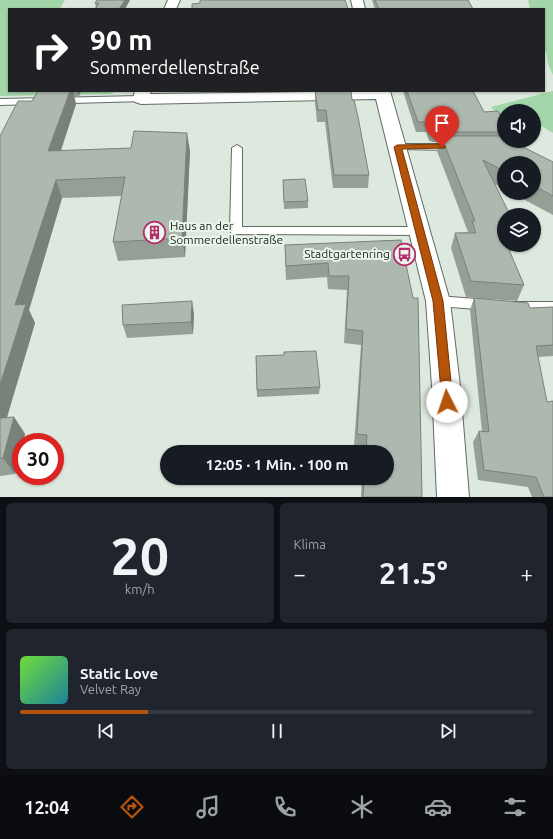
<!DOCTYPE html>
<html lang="de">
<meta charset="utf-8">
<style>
:root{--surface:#171b24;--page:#20242c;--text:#f1f3f6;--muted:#9ea1a6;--line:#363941;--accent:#b45309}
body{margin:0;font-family:Ubuntu,sans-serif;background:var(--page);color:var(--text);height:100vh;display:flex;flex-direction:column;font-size:15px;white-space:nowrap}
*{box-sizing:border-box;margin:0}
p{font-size:13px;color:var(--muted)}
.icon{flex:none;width:22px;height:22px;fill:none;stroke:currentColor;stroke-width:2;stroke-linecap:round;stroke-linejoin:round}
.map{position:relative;height:497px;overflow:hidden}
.drawer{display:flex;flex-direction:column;gap:6px;padding:6px;background:#0d0f14;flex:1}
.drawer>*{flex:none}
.top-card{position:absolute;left:8px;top:8px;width:537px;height:84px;border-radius:0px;box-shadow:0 1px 3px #0004;background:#202124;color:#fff;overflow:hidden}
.fabs{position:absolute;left:497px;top:104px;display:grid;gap:8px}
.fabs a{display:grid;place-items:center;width:44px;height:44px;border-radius:50%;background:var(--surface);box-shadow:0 1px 3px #0004;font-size:20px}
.speed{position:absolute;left:12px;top:433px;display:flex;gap:8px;font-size:20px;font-weight:700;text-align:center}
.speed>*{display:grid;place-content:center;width:52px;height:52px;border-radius:50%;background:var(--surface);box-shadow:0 1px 3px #0004;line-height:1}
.speed .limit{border:6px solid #d22;background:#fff;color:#111}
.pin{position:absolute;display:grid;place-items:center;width:34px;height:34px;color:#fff;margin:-41px -17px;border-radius:50% 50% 50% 0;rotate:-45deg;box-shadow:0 0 4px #0007}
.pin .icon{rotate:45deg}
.me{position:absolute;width:44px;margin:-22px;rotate:356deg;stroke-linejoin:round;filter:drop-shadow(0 0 3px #0008)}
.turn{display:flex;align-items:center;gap:14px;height:84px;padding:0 16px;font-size:18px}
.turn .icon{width:52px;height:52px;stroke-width:2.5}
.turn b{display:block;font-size:28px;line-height:34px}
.big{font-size:30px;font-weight:600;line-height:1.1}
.drawer .tile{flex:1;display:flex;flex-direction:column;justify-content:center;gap:6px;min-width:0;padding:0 14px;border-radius:6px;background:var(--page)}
.drawer .dial{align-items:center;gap:0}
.dial b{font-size:52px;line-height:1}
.song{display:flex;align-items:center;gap:12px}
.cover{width:48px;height:48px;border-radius:6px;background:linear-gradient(135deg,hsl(100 70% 55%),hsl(190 70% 35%))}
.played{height:4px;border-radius:2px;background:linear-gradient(90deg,var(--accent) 25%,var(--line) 25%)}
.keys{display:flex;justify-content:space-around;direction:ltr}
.heat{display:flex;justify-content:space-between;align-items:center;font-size:22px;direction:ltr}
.drawer .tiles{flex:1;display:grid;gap:6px;grid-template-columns:1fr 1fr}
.tile:last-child{grid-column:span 2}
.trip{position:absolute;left:160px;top:445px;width:234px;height:40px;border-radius:20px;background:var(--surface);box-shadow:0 1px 3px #0004;font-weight:600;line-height:40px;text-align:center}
.tabs{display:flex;height:64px;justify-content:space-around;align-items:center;background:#090b0e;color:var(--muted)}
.tabs .icon{width:28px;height:28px}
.tabs .on{color:var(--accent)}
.tabs b{font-size:18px;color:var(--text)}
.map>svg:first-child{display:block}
.green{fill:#a3d6a8}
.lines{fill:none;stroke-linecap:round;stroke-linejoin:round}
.service-casing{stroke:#616b62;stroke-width:2}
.minor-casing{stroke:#616b62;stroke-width:2}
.service{fill:#fff;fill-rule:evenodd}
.minor{fill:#fff;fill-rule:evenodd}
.wall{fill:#959f96}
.shaded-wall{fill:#79827a}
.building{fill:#adb9ae;stroke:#79827a}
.route{fill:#b45309;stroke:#753606}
.labels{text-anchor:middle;stroke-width:4;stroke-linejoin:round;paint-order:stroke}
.poi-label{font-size:12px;fill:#212521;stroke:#eaf6eb;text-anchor:start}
</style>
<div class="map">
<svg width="553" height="497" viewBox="0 0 553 497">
<rect width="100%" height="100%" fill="#dde9de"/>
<path class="green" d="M 0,0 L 65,0 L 60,9 L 9,9 L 9,91 L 118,91 L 110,94 L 0,96 Z
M 528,0 L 553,0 L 553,75 L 548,64 L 546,51 L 544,50 L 544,9 L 530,9 Z
M 553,91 L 553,133 L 538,124 L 534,124 L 534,111 L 504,111 L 504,120 L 491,107 Z"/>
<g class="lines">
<defs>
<path id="service" d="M 141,96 L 145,99 L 144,101 L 0,105 L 0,99 Z
M 397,144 L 455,144 L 460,147 L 455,150 L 394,149 L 392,147 Z
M 237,145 L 242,148 L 242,227 L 418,227 L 422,228 L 424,231 L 422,234 L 418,235 L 232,234 L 230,231 L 232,148 Z
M 438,296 L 489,300 L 494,301 L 496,305 L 494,309 L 489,310 L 438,306 L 433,305 L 431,301 L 433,297 Z
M 515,302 L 553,302 L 553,312 L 515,312 L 510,311 L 508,307 L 510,303 Z"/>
<path id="minor" d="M 168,0 L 180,0 L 176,9 L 164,9 Z
M 351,0 L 363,0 L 365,9 L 353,9 Z
M 135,91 L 151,91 L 150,94 L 390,91 L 450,301 L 460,386 L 469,497 L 437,497 L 432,386 L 426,301 L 376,99 L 141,104 L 135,102 L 133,99 Z"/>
</defs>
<use href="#service" class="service-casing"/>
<use href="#minor" class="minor-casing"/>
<use href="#service" class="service"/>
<use href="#minor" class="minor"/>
</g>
<path class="wall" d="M 130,0 L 125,9 L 95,9 L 96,7 L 95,3 Z
M 372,0 L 468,0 L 473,9 L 375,9 Z
M 38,91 L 81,91 L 79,96 L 74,96 L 76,104 L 61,151 L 190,151 L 185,257 L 118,261 L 113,242 L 122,196 L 62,198 L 29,310 L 35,323 L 7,418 L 14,417 L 25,434 L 23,442 L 21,442 L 21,451 L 15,474 L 0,476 L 0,136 L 32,101 Z
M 315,91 L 352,100 L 369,175 L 368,188 L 333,188 L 325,122 L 317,122 L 315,102 Z
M 403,91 L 473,91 L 484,112 L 504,122 L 504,141 L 525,148 L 553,162 L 553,215 L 512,193 L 534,193 L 534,163 L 504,163 L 504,189 L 495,184 L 504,215 L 504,245 L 516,245 L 514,251 L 509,251 L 524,285 L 517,301 L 466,297 L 451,248 L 455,233 L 468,232 L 437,151 L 439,142 L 433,142 L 429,141 L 426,132 L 416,132 Z
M 283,180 L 308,201 L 308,208 L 284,209 Z
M 401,240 L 422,497 L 361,497 L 362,478 L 387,478 L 387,452 L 364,452 L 364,448 L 354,446 L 361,345 L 344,343 L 347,290 L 328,289 L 327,277 L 286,280 L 285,259 L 285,245 Z
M 474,298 L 530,308 L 553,307 L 553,356 L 538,357 L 553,497 L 532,497 L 528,487 L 478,480 L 473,442 L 479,431 L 482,432 L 470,310 Z
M 194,314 L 193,334 L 127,338 L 123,325 Z
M 256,356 L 320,387 L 319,394 L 257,397 Z"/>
<path class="shaded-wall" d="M 125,0 L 130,0 L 125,9 L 119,9 Z
M 70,91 L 73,91 L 76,104 L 54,170 L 48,151 Z
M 78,91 L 81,91 L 79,96 Z
M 187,133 L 190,151 L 185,257 L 182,238 Z
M 56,180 L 62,198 L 29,310 L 35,323 L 5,423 L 0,426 L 0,385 L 15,305 Z
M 192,301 L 194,314 L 193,334 L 191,322 Z
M 14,417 L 25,434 L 23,442 L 21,442 L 21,451 L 15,474 L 3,458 Z"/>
<path class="building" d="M 97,0 L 125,0 L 119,9 L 95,9 L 99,3 L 95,3 Z
M 200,0 L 345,0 L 348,9 L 192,9 L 192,4 L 200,3 Z
M 375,0 L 468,0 L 473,9 L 379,9 Z
M 38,91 L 70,91 L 48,151 L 131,148 L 134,131 L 187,133 L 182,238 L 113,242 L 125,177 L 56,180 L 15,305 L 26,304 L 0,385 L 0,136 L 18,101 L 32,101 Z
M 315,91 L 351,91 L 352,100 L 354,100 L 358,117 L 369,175 L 334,175 L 326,110 L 318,110 Z
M 407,91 L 473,91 L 484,112 L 498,111 L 504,122 L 504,132 L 436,132 L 431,131 L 428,122 L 418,122 Z
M 441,136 L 504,136 L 504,141 L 520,141 L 525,148 L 553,162 L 553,196 L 534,186 L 534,163 L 504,163 L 504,171 L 483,160 L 510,215 L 504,215 L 504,235 L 503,235 L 504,238 L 504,245 L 507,245 L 524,285 L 471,281 L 455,233 L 476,233 L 472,221 L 475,221 Z
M 305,179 L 308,201 L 284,202 L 283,180 Z
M 401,240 L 413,298 L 418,298 L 422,497 L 363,497 L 364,478 L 387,478 L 387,452 L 366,452 L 367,435 L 357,434 L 363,331 L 346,329 L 349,276 L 329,276 L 328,263 L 286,266 L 285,245 Z
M 474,298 L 528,303 L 530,308 L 553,307 L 553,345 L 536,346 L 547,402 L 553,401 L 553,497 L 544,497 L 536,477 L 484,470 L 479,431 L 489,432 Z
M 192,301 L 191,322 L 123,325 L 122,305 Z
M 316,351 L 320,387 L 257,390 L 256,356 L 284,355 L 284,352 Z
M 14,417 L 3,458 L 0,458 L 0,418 Z"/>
<path class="route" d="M 442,144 L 446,147 L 445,148 L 402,149 L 443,301 L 453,402 L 452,405 L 447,407 L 443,405 L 442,402 L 433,301 L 394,147 L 397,145 Z"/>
<defs>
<symbol id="building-ring" viewBox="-11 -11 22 22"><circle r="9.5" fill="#eaf6eb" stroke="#b42b6b" stroke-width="1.5"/><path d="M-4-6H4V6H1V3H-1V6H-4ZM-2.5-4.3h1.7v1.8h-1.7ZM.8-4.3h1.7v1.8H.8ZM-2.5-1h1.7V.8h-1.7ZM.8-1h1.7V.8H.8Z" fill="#b42b6b"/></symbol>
<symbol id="bus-ring" viewBox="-11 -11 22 22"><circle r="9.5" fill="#eaf6eb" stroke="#b42b6b" stroke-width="1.5"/><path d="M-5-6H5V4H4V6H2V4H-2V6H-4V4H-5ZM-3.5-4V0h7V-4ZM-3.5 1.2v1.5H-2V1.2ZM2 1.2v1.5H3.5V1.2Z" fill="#b42b6b"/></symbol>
</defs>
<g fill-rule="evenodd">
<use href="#building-ring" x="142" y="220" width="25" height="25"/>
<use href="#bus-ring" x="392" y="242" width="25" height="25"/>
</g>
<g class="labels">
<g class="poi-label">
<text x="170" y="230">Haus an der<tspan x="170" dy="14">Sommerdellenstraße</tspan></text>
<text x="390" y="258" text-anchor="end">Stadtgartenring</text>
</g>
</g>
</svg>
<div class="fabs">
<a><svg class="icon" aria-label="sound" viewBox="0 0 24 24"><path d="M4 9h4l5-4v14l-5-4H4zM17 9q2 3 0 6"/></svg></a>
<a><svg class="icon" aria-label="search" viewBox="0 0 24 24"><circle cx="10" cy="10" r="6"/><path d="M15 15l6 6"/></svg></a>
<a><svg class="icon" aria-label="layers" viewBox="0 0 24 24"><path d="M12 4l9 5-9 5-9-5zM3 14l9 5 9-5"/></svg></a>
</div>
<div class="speed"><div class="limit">30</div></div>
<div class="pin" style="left:442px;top:147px;background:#d93025"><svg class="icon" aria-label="arrive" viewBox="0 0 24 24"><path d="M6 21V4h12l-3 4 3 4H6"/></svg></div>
<svg class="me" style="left:447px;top:402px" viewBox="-20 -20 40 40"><circle r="19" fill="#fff"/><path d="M0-13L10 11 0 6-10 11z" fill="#b45309"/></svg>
<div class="trip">12:05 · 1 Min. · 100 m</div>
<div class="top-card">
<div class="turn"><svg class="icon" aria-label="right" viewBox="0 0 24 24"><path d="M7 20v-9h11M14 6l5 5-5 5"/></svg><div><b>90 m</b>Sommerdellenstraße</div></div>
</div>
</div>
<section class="drawer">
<div class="tiles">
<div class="tile dial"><b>20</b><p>km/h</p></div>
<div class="tile"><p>Klima</p>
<div class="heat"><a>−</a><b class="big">21.5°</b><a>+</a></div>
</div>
<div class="tile">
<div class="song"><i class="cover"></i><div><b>Static Love</b><p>Velvet Ray</p></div></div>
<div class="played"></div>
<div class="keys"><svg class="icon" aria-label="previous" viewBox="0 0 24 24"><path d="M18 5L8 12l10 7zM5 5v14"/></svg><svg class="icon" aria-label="pause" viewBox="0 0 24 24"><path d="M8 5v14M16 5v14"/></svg><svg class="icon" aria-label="next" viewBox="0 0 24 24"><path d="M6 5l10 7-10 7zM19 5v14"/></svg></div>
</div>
</div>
</section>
<nav class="tabs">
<b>12:04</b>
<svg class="icon on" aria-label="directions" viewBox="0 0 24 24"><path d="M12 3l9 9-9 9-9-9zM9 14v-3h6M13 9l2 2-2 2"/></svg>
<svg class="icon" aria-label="music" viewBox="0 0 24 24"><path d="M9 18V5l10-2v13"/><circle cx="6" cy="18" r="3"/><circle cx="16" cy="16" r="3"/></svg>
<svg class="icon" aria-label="phone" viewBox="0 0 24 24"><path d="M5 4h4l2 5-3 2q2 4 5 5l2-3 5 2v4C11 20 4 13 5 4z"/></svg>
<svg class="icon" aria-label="climate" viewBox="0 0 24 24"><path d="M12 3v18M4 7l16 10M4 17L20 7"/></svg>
<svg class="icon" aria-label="car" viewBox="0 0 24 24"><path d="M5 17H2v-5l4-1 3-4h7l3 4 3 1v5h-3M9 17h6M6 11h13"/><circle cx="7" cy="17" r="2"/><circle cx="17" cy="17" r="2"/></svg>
<svg class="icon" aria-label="filters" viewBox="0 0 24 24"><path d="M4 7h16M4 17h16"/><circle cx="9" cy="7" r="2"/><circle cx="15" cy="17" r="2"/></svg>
</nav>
